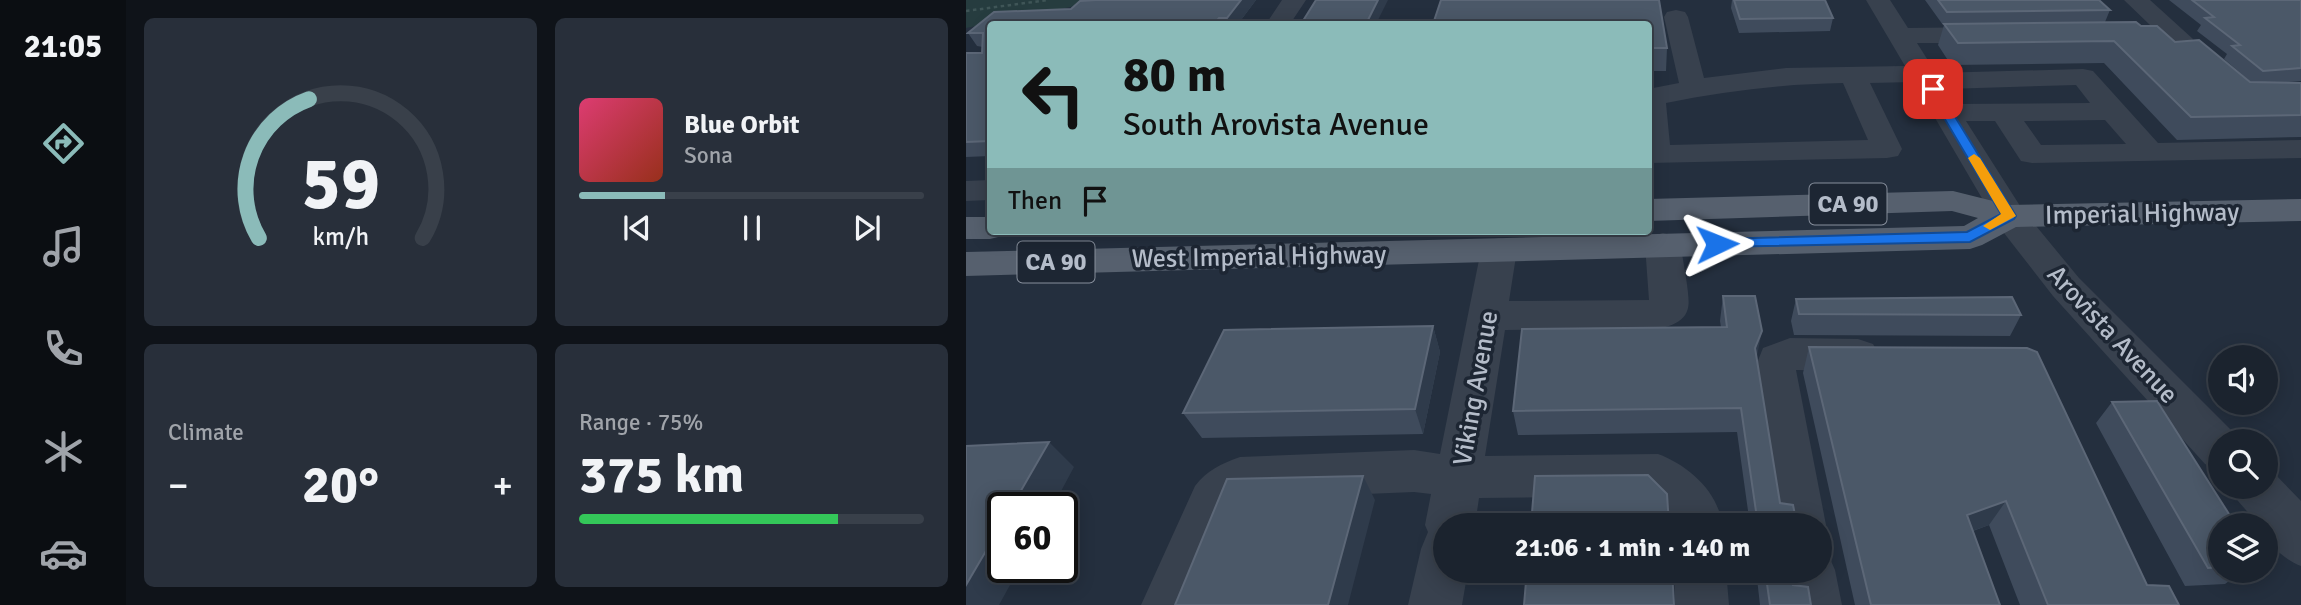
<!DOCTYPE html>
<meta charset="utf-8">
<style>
:root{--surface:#1b232e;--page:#282f3a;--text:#f1f3f6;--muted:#a0a4aa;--line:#39404a;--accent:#8bbbb9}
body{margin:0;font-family:Signika,sans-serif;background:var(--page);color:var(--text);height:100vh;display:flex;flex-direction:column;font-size:26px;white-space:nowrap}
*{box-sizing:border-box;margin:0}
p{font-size:23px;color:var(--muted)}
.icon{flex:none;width:38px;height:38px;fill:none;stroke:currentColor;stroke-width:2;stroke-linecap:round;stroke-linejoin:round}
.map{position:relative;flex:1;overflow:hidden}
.details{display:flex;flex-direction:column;gap:18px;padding:18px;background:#0f1319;width:840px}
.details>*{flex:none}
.guide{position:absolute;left:21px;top:21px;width:665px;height:214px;border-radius:7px;box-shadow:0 4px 18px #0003,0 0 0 2px var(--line);background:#8bbbb9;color:#111;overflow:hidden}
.buttons{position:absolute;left:1242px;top:345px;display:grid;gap:14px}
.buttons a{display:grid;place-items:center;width:70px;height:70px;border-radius:50%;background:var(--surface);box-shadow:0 4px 18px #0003,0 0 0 2px var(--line);font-size:35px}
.speed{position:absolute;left:21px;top:492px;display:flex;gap:14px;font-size:35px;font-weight:700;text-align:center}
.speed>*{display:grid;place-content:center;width:91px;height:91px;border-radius:50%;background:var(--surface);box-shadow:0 4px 18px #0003,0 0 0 2px var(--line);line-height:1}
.speed .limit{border:4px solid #111;border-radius:10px;background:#fff;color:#111}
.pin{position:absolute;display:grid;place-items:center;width:60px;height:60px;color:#fff;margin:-30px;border-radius:14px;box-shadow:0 4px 10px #0006}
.me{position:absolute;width:77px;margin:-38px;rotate:88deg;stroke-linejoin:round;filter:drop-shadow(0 0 5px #0008)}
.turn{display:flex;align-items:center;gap:24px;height:147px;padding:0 21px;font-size:32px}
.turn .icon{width:91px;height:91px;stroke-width:2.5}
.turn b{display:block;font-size:49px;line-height:60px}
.then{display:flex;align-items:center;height:66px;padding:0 21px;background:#0003;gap:14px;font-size:26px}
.big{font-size:52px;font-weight:700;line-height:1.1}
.details .card{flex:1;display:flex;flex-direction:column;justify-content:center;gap:10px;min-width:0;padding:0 24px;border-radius:10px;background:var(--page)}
.details .dial{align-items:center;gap:0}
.dial svg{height:182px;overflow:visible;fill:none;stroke:var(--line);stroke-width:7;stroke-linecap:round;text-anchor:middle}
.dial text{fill:var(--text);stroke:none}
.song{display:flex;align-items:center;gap:21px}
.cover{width:84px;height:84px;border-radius:10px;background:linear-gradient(135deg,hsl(340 70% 55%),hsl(10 70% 35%))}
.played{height:7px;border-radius:4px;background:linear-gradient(90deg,var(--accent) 25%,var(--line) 25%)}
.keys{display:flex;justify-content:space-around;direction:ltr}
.heat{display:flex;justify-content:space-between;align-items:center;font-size:38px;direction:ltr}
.charge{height:10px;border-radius:5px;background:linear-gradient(90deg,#34c759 75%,var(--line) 0)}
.details .tiles{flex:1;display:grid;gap:18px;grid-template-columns:repeat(2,1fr)}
.trip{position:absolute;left:467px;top:513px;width:399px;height:70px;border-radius:35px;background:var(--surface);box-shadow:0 4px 18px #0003,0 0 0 2px var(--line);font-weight:700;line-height:70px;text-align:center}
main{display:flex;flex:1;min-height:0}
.tab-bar{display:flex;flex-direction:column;width:126px;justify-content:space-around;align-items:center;background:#0b0e12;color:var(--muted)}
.tab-bar .icon{width:49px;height:49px}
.tab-bar .on{color:var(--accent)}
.tab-bar b{font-size:32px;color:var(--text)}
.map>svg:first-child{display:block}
.green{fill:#263c3f}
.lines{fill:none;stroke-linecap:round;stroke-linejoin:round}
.path{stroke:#3f5557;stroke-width:2.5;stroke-dasharray:3.5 3.5;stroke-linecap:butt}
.minor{fill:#38414e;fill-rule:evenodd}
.major{fill:#56606e;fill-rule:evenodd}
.wall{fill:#3f4b5c}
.shaded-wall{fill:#2f3b4b}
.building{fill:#4b5868;stroke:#5c6777;stroke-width:2}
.route{fill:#1a73e8;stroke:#114b97;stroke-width:2}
.slow{fill:#f59e0b}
.labels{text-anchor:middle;stroke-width:7;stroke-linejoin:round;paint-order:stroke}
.shield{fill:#1d2633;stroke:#878f9c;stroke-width:2}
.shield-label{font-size:24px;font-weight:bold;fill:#b4bcc9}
.street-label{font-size:26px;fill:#b4bcc9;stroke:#1d2633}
</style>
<main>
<nav class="tab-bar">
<b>21:05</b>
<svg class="icon on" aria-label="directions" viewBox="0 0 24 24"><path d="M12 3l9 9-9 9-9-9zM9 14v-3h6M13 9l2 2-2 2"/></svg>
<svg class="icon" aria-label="music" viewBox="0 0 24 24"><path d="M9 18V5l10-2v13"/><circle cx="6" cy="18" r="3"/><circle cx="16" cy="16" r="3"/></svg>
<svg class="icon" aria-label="phone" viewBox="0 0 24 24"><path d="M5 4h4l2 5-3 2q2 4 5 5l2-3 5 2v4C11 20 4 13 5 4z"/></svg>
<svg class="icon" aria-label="climate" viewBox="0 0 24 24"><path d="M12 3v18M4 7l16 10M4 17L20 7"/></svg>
<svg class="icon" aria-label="car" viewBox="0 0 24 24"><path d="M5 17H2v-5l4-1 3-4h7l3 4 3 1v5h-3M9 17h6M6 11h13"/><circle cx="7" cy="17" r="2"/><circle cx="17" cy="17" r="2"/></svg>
</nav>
<section class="details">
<div class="tiles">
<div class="card dial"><svg viewBox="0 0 100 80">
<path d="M14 69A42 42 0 1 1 86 69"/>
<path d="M14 69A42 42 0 0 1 36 8" stroke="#8bbbb9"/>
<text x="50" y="56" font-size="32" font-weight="700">59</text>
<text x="50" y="72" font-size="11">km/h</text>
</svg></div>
<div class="card">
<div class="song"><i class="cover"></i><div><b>Blue Orbit</b><p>Sona</p></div></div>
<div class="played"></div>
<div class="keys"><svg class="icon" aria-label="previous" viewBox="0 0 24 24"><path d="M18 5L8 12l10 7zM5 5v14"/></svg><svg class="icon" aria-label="pause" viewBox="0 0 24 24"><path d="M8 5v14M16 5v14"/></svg><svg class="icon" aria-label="next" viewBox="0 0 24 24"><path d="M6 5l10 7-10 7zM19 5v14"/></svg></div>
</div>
<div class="card"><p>Climate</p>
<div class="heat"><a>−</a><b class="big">20°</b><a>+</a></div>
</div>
<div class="card"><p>Range · 75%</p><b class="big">375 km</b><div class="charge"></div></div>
</div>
</section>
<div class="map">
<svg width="1335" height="605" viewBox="0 0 1335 605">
<rect width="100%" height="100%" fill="#242f3e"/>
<path class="green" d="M 0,0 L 139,0 L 0,28 Z"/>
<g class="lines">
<path class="path" d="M 0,11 L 82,0"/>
<path class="minor" d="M 316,0 L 340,0 L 324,24 L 300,24 Z
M 900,0 L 924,0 L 942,28 L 1026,27 L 1035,30 L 1039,35 L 1035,40 L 1026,43 L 951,43 L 970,73 L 1117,69 L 1127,71 L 1192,143 L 1335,140 L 1335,158 L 1066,163 L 1055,161 L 1029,121 L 1000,121 L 1056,209 L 1113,278 L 1271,436 L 1274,441 L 1255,441 L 1255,470 L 1239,464 L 1087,296 L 1031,224 L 948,82 L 904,83 L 936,149 L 932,156 L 921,158 L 682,163 L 682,89 L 713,83 L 698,17 L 701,12 L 710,10 L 719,12 L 722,17 L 738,78 L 820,68 L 939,66 ZM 877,83 L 902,140 L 704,145 L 700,103 C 759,91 816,84 877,83 ZM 1110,85 L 1124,103 L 989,104 L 980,89 ZM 1139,120 L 1160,144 L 1075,145 L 1058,121 Z
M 1158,0 L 1184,0 L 1227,39 L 1223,44 L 1214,47 L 1200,40 L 1137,38 L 1133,33 L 1137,28 L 1184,25 Z
M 24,180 L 24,200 L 0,201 L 0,181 Z
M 697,233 L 710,237 L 715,245 C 716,259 725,297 722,308 C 719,321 707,325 696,328 L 539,330 L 519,456 L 692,454 C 722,465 753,492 756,525 L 706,525 L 706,520 L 682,496 L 513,498 L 509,525 L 480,525 L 480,570 L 502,570 L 496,605 L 442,605 L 455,549 L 462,532 L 459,525 L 465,494 L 448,492 L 281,499 L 272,504 L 265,514 L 229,605 L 175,605 L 229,486 C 241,470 255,464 274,457 L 448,450 L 474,454 L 515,250 L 520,241 L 533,238 L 546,241 L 551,250 L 543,301 L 683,300 L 679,245 L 684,237 Z
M 824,338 L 892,339 L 907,344 L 913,355 L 907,366 L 892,371 L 830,370 L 860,525 L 854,538 L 854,525 L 810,525 L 787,373 L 797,348 Z
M 1300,469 L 1306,471 L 1335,501 L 1335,566 C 1318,559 1300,545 1300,525 L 1293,525 L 1272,501 L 1265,486 L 1300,486 Z
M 854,549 L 861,552 L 869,570 L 876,605 L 822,605 L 817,570 L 854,570 Z
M 708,570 L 760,570 L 763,605 L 709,605 Z"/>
<path class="major" d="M 987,191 L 1043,205 L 1335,199 L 1335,221 L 1050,227 L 1016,245 L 1004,249 L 0,276 L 0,252 L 998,226 L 1012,218 L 986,211 L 682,221 L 682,199 Z
M 0,217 L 24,217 L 24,231 L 39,231 L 36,236 L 24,239 L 0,239 Z"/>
</g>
<path class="wall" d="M 130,0 L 290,0 L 272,24 L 24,24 L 24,156 L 0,157 L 0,53 L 16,53 L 17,47 L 11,46 L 2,33 L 28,12 L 105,9 L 114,1 Z
M 766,0 L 859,0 L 867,18 L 864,31 L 773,33 L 765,8 Z
M 959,0 L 1133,0 L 1144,10 L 1139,22 L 1175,26 L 1209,42 L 1285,82 L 1258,59 L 1261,54 L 1231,31 L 1235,25 L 1203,0 L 1335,0 L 1335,81 L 1311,83 L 1335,83 L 1335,137 L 1211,140 L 1138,63 L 985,65 L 972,45 L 978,25 L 977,25 Z
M 682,24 L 701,48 L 700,71 L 685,71 L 685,85 L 682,86 Z
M 757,296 L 790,358 L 814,503 L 831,525 L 784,525 L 771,432 L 552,435 L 547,411 L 755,327 L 754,321 Z
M 830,299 L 1055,315 L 1044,336 L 828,335 L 825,321 Z
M 467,326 L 474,352 L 457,434 L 236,438 L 217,413 Z
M 843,347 L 1181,585 L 1213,605 L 1054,605 L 1023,525 L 1007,531 L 1034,605 L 889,605 L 837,373 Z
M 1146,402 L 1255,525 L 1255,570 L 1278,570 L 1259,584 L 1219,586 L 1130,423 Z
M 790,570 L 825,570 L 827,585 L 845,605 L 794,605 Z"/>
<path class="shaded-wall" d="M 275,0 L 290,0 L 272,24 L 264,24 L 261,18 Z
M 412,0 L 422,0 L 410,24 L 400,24 Z
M 253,18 L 255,24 L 248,24 Z
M 467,326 L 474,352 L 457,434 L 449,409 Z
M 796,331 L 791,356 L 784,373 L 789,348 Z
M 83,442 L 108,467 L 86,508 L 45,508 Z
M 397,476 L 409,500 L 382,605 L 362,605 Z
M 1040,501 L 1023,525 L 986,538 L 1001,515 Z
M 37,522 L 37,567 L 54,567 L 33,605 L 0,605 L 0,585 Z"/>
<path class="building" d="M 130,0 L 275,0 L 261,18 L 253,18 L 248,24 L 24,24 L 24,141 L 0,142 L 0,53 L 16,53 L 17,33 L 2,33 L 28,12 L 105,9 L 114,1 Z
M 350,0 L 412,0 L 400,24 L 335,24 Z
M 475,0 L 693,0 L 701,48 L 684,48 L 685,63 L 682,63 L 682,24 L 467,24 Z
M 768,0 L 859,0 L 867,18 L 774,19 Z
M 972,0 L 1133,0 L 1144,10 L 981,12 Z
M 1226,0 L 1335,0 L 1335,68 L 1297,71 L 1266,46 L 1274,45 L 1239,18 L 1248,17 Z
M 1170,22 L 1175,26 L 1191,26 L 1209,42 L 1233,40 L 1284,82 L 1335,83 L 1335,115 L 1225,117 L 1148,41 L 992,43 L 978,24 Z
M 757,296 L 789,296 L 796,331 L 789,348 L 814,503 L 827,505 L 831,525 L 792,525 L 775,408 L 547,411 L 556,329 L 761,327 Z
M 1046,297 L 1055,315 L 833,314 L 830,299 Z
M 467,326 L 449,409 L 217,413 L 258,330 Z
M 843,347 L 1061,348 L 1071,352 L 1181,585 L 1203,586 L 1213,605 L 1082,605 L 1040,501 L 1001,515 L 1034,605 L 905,605 Z
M 1191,401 L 1270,525 L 1255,525 L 1255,567 L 1242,568 L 1146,402 Z
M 83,442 L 45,508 L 37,508 L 37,522 L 0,585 L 0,446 Z
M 682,475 L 701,494 L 703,525 L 565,525 L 569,476 Z
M 397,476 L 362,605 L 209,605 L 261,479 Z
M 561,570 L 706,570 L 708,605 L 558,605 Z
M 799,570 L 825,570 L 827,585 L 842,587 L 845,605 L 804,605 Z"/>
<path class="route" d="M 962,87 L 972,89 L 1050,216 L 1048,219 L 1004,242 L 746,247 L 744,244 L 751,239 L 1001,232 L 1035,214 L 961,89 Z"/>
<path class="slow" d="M 1008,154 L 1014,158 L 1050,216 L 1024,230 L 1017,226 L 1035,214 L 1002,158 Z"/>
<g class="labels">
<g class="shield">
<rect x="843.5" y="183.5" width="77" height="41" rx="5"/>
<rect x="51.5" y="241.5" width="77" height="41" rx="5"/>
</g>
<g class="shield-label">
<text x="882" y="212">CA 90</text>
<text x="90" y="270">CA 90</text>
</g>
<g class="street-label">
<text transform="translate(1176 213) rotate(-1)" y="9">Imperial Highway</text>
<text transform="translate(293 256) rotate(-1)" y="9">West Imperial Highway</text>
<text transform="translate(1147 334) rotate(47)" y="9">Arovista Avenue</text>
<text transform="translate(509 388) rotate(-80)" y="9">Viking Avenue</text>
</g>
</g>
</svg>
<div class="buttons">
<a><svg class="icon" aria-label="sound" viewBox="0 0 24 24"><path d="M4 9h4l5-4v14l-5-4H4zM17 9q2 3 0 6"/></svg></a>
<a><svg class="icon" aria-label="search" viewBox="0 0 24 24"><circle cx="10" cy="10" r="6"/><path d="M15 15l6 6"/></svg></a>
<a><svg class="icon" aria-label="layers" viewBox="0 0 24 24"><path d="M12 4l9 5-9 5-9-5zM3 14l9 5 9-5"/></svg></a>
</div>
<div class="speed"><div class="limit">60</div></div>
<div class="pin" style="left:967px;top:89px;background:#d93025"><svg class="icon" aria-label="arrive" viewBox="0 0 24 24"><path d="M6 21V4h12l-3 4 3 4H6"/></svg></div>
<svg class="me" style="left:751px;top:244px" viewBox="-20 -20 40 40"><path d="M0-17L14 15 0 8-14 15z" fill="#1a73e8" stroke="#fff" stroke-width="4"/></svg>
<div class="trip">21:06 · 1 min · 140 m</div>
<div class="guide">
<div class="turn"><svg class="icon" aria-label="left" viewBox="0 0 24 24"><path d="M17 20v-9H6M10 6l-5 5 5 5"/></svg><div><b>80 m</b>South Arovista Avenue</div></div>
<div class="then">Then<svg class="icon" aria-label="arrive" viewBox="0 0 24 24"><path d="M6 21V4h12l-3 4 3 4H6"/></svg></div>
</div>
</div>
</main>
